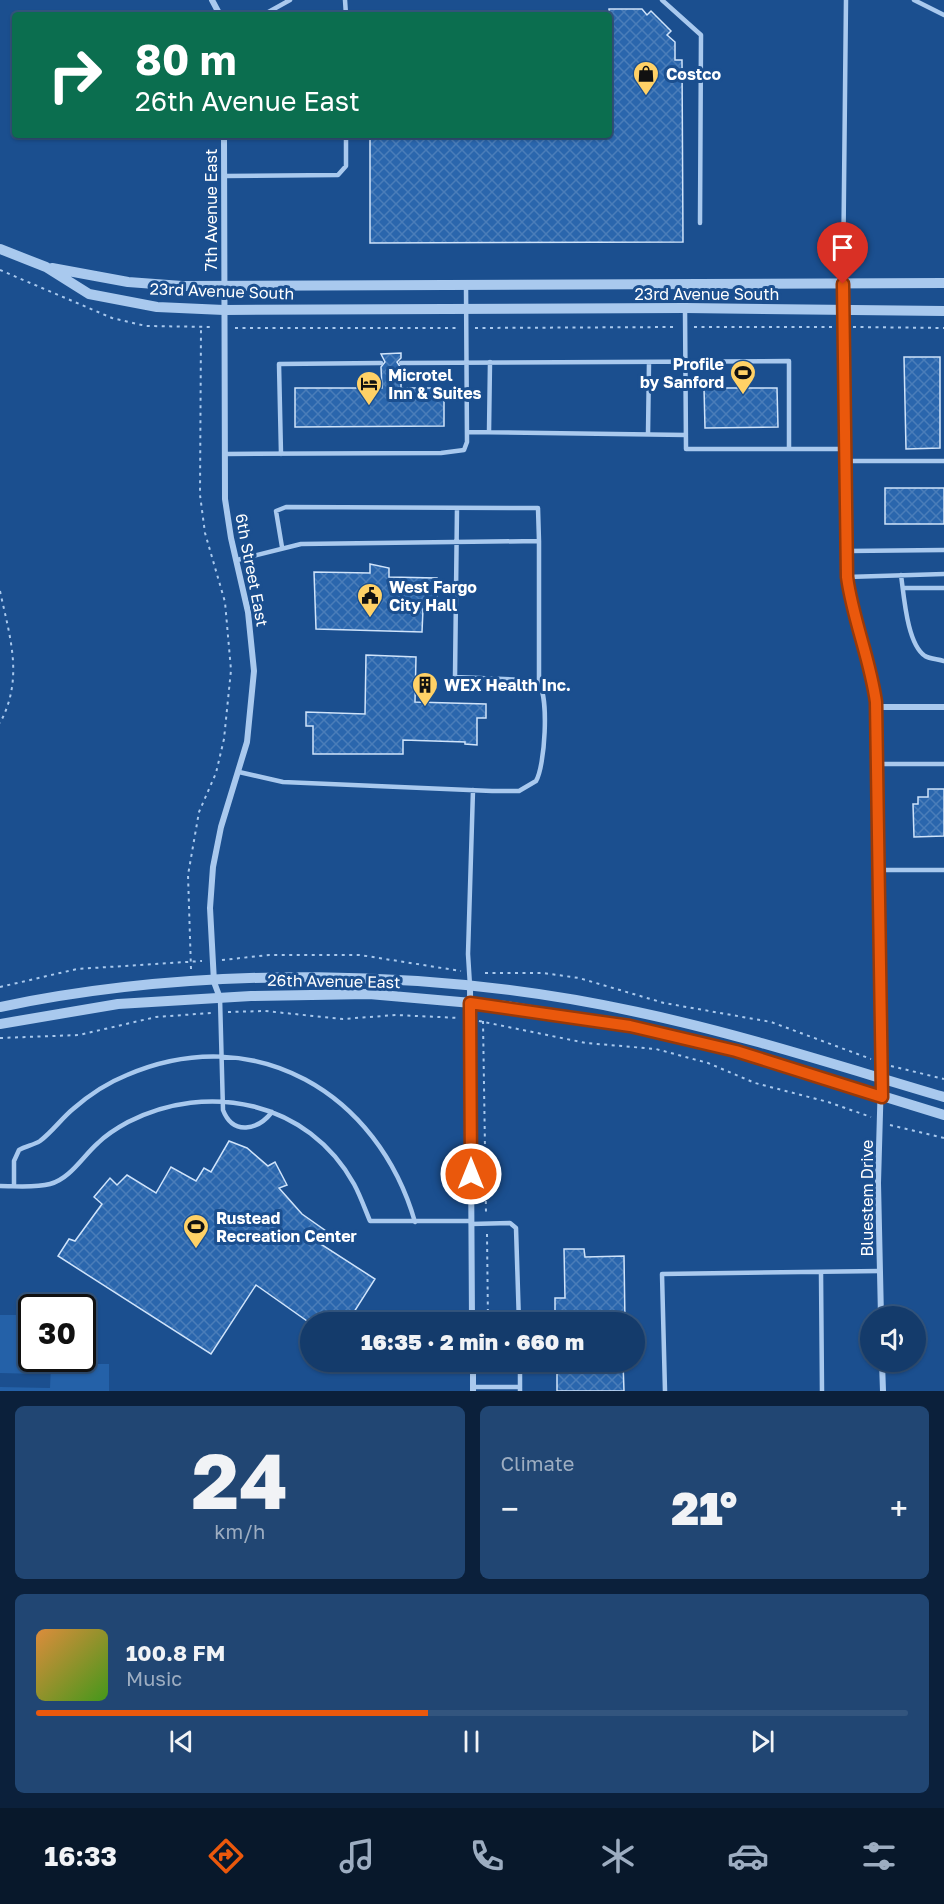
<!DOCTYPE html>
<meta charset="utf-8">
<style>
:root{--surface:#143b6b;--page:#214673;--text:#f1f3f6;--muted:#9dadc1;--line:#33557e;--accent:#ea580c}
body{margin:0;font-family:"Golos Text",sans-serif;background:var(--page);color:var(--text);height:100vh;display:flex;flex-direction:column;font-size:22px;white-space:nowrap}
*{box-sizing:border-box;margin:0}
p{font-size:20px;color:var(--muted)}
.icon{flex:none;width:33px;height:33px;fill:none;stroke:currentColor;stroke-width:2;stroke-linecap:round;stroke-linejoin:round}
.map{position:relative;height:1391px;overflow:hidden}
.side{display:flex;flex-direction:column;gap:15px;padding:15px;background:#0b203b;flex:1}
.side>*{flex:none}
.hud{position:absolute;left:12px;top:12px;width:600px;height:126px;border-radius:6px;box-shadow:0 2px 4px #0004,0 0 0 2px var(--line);background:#0b6e4f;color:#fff;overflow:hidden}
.fabs{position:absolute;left:860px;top:1306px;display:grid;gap:12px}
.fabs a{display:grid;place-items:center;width:66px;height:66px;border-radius:50%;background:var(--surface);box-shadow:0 2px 4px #0004,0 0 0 2px var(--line);font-size:30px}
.speed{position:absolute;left:18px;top:1294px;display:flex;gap:12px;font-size:30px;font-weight:700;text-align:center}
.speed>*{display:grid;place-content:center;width:78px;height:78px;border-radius:50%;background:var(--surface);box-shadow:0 2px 4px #0004,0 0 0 2px var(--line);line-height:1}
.speed .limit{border:3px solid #111;border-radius:9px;background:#fff;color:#111}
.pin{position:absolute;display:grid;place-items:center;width:51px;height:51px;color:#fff;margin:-62px -26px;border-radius:50% 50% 50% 0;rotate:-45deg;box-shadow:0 0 6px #0007}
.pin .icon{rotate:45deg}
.me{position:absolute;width:66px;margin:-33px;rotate:0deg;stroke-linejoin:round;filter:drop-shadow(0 0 4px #0008)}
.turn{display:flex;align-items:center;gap:21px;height:126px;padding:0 24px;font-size:27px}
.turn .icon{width:78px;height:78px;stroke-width:2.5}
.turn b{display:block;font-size:42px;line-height:51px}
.big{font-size:45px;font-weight:800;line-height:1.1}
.side .tile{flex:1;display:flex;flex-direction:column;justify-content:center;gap:9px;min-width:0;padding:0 21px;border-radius:9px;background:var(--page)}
.side .dial{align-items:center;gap:0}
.dial b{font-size:78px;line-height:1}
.song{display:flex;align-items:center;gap:18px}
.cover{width:72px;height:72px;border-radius:9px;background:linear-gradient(135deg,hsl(30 70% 55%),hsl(100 70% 35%))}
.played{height:6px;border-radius:3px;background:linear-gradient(90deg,var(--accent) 45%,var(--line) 45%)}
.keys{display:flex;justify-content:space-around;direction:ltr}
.heat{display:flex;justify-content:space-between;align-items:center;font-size:33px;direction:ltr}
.side .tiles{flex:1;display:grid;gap:15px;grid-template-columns:1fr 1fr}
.tile:last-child{grid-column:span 2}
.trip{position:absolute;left:300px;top:1312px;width:345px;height:60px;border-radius:30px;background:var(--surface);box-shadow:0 2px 4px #0004,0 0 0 2px var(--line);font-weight:800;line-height:60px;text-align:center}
.tabs{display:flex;height:96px;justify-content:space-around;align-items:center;background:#08182b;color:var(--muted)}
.tabs .icon{width:42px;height:42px}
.tabs .active{color:var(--accent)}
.tabs b{font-size:27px;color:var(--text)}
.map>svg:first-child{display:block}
.park{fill:#2461a8}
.building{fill:url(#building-cross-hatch);stroke:#cfe3fa;stroke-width:1.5}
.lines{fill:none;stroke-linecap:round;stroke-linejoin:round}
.path{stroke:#a9c9ee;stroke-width:2;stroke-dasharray:3 4.5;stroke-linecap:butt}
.service{stroke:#a9c9ee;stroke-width:4.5}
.minor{stroke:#a9c9ee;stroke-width:6}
.tertiary{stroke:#a9c9ee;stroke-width:10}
.route-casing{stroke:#983908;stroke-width:15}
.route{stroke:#ea580c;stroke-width:10}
.labels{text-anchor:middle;stroke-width:6;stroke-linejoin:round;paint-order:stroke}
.poi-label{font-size:16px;font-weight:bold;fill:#fff;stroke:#1b4f8f;text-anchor:start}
.street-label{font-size:16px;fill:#fff;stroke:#1b4f8f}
</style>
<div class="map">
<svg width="944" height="1391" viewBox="0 0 944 1391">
<defs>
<pattern id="building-cross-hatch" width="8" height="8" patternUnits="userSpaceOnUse" patternTransform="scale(1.5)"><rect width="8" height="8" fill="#2a66ad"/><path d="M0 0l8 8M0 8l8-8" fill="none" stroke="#4a7db9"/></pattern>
</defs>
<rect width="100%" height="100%" fill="#1b4f8f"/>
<path class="park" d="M 0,1315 L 31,1315 L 32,1359 L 38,1359 L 38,1374 L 0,1373 Z
M 51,1364 L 109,1364 L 109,1391 L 0,1391 L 0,1387 L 50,1388 Z"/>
<path class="building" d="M 609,9 L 642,9 L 647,15 L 651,11 L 671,31 L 667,35 L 675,42 L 675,60 L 682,60 L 683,242 L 370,243 L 370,135 L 609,135 Z
M 401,353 L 401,358 L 397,362 L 401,368 L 401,388 L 444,388 L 444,426 L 295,427 L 295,388 L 382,388 L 381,367 L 385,362 L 381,354 Z
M 904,357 L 940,357 L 940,448 L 906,449 Z
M 704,388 L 777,388 L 778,427 L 705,428 Z
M 885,488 L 944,488 L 944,524 L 885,524 Z
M 370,564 L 389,568 L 389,577 L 437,578 L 437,610 L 423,609 L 422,632 L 316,629 L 314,572 L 370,573 Z
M 366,655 L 416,657 L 415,702 L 486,704 L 486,718 L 477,718 L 477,745 L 465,744 L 465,742 L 403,740 L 403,754 L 313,754 L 313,726 L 306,726 L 306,712 L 365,714 Z
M 928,789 L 944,789 L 944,836 L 914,837 L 913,804 L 918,804 L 918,797 L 928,797 Z
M 229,1141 L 247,1148 L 268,1166 L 275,1162 L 287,1185 L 279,1188 L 302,1214 L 326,1231 L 319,1243 L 375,1279 L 347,1323 L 310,1323 L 256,1285 L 211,1354 L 58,1256 L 69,1239 L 75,1241 L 102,1204 L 94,1197 L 110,1178 L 117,1185 L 127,1175 L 156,1193 L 171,1167 L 196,1181 L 204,1168 L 211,1172 Z
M 564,1249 L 584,1249 L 585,1257 L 624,1256 L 625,1323 L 555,1323 L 555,1298 L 565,1298 Z
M 557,1362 L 623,1362 L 624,1391 L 557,1391 Z"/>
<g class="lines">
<path class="path" d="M 0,270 L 112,318 L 146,326 L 214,327
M 694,327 L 832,327
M 853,327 L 944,328
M 235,328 L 457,328
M 475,328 L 676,327
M 0,591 C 10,638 24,678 0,723
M 222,960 L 269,955 L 360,955 L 461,971
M 191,969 L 188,875 L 199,812 L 216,773 L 224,739 L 231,670 L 225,602 L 205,533 L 200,495 L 201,327
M 485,973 L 543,973 L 579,978 L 664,1003 L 771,1022 L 871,1059
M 0,987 L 77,969 L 202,961
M 228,1012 L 265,1011 L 343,1019 L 396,1015 L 459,1018
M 479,1021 L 586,1043 L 656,1049 L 708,1063 L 755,1083 L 828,1102 L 871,1117
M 483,1021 L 486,1213
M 0,1038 L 79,1035 L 156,1017 L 211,1013
M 891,1066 L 944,1079
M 890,1125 L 944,1138
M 487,1234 L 488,1323
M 489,1362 L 489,1377"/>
<path class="service" d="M 345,0 L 346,15
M 662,0 L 701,35 L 700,223
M 914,0 L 944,15
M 263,15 L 290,0
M 225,176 L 338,175 L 346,166 L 346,135
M 843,282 L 846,0
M 685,308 L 686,449 L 844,449
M 401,363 L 789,361 L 789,449
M 467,432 L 686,435
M 489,432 L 490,362
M 648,434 L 649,362
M 225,454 L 441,453 L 464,450 L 467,442 L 466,285
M 281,454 L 279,364 L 381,363
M 845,461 L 944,461
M 282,547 L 276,511 L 286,507 L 538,508 L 539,541
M 847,551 L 944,550
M 237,560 L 301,544 L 539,541 L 539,684
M 901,575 C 904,596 907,644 925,656 C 930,659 938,659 944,661
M 847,577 L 944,574
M 903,588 L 944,588
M 877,764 L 944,764
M 239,772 L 283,782 L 492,791 L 519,791 L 536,781 C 545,766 549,698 539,684 L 527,680 L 455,677 L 457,508
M 879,870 L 944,870
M 470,986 L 468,954 L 473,790
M 220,998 L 223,1110 C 233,1136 258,1130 272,1112
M 0,1186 C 16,1186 35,1188 50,1184 C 70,1179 83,1156 98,1143 C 107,1134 117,1128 128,1122 C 208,1081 308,1101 354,1184 C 360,1195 365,1209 370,1221 L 471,1221
M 14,1186 L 14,1161 L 19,1150 C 26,1146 34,1145 40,1141 C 52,1132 62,1118 73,1109 C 89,1095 107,1083 127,1075 C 255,1020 378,1093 415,1222
M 471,1224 L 510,1223 L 516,1228 L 519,1323
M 821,1273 L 822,1391
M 520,1362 L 520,1391
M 473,1387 L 520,1387
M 665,1391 L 662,1274 L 880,1271"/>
<path class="minor" d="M 212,0 L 220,15
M 843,284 L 847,577 C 853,621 874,663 876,707 L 882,1043 L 878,1183 L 881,1317
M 876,707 L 944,707
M 470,986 L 472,1323
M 220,998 L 214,982 L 210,908 L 213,867 L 221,827 L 247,742 L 254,671 L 248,612 L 231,538 L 225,499 L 224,135
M 473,1362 L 473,1391
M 882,1362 L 883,1391"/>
<path class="tertiary" d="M 0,249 L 46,267 L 89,294 L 157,307 L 224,310 L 685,308 L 944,311
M 52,268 L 128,282 L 182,286 L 944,283
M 0,1007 C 202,965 436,968 637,1012 C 741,1034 842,1067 944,1097
M 0,1024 L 118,1004 L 251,996 L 369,994 L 506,1006 L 630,1026 L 736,1051 L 944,1115"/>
</g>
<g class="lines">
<defs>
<path id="route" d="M 471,1174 L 470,1003 L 630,1026 L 736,1051 L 882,1097 L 876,702 C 870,659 853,620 847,577 L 843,284"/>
</defs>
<use href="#route" class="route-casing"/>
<use href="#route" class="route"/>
</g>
<defs>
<symbol id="shop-pin" viewBox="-11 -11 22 30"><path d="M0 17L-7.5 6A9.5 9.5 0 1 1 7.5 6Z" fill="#ffd166" stroke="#1b4f8f"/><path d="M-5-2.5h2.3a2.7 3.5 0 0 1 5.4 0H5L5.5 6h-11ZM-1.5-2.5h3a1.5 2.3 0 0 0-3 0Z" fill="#111"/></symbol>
<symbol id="stadium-pin" viewBox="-11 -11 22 30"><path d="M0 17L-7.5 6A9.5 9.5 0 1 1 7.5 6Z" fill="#ffd166" stroke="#1b4f8f"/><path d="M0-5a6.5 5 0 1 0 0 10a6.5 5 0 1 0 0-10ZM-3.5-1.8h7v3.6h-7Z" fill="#111"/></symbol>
<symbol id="hotel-pin" viewBox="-11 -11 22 30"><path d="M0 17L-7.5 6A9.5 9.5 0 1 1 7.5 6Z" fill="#ffd166" stroke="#1b4f8f"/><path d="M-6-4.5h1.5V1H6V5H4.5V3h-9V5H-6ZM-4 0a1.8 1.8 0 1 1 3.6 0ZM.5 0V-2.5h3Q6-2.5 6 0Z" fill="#111"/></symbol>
<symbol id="civic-pin" viewBox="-11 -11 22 30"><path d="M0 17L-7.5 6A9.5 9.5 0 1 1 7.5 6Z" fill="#ffd166" stroke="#1b4f8f"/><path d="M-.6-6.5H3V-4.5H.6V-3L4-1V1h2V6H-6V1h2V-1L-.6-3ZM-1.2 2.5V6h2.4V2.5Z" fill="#111"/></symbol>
<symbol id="building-pin" viewBox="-11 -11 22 30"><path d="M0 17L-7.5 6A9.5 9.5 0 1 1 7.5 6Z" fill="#ffd166" stroke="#1b4f8f"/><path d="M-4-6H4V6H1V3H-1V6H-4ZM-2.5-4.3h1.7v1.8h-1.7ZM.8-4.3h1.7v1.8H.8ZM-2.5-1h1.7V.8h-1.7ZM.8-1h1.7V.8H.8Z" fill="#111"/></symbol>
</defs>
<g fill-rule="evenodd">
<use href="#shop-pin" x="631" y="59" width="30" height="40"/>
<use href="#stadium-pin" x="728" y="358" width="30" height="40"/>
<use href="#hotel-pin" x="354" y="369" width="30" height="40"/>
<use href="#civic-pin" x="355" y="581" width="30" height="40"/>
<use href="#building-pin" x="410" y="670" width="30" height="40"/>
<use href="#stadium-pin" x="181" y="1212" width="30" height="40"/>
</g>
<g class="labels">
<g class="poi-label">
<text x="666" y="80">Costco</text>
<text x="724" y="370" text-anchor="end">Profile<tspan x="724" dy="18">by Sanford</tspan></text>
<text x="388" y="381">Microtel<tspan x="388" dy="18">Inn &amp; Suites</tspan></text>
<text x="389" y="593">West Fargo<tspan x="389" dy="18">City Hall</tspan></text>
<text x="444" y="691">WEX Health Inc.</text>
<text x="216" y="1224">Rustead<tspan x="216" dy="18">Recreation Center</tspan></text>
</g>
<g class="street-label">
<text transform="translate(211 210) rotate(-90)" y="6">7th Avenue East</text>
<text transform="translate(222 291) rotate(2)" y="6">23rd Avenue South</text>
<text x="707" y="300">23rd Avenue South</text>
<text transform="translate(252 570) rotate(79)" y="6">6th Street East</text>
<text transform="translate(334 981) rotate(1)" y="6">26th Avenue East</text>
<text transform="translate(867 1198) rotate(-90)" y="6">Bluestem Drive</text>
</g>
</g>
</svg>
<div class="fabs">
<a><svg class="icon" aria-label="sound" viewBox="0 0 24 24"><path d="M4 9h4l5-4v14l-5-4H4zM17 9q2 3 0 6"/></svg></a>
</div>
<div class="speed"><div class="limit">30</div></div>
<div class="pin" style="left:843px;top:284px;background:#d93025"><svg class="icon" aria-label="arrive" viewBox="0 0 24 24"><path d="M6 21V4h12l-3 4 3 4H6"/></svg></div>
<svg class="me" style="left:471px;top:1174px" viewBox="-20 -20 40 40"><circle r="17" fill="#ea580c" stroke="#fff" stroke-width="3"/><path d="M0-11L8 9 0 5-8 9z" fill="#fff"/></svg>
<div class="trip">16:35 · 2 min · 660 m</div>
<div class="hud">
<div class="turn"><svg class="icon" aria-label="right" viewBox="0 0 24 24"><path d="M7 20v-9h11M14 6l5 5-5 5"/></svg><div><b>80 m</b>26th Avenue East</div></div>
</div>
</div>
<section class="side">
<div class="tiles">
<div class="tile dial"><b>24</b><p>km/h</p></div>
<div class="tile"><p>Climate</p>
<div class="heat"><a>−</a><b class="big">21°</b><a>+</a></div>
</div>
<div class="tile">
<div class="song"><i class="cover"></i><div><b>100.8 FM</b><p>Music</p></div></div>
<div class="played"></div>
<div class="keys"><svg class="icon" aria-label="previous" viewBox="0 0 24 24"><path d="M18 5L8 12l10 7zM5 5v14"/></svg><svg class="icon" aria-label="pause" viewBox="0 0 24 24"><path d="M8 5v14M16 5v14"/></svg><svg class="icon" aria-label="next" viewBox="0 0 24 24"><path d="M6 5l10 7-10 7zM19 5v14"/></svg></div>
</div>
</div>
</section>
<nav class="tabs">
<b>16:33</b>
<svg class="icon active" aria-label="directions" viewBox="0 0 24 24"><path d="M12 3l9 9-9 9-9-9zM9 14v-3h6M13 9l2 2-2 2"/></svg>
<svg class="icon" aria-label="music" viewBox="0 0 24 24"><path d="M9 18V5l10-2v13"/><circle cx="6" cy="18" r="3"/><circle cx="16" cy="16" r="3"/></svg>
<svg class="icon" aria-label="phone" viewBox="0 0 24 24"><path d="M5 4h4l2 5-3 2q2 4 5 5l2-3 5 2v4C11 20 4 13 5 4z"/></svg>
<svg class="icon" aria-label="climate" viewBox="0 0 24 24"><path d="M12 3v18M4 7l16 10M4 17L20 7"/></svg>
<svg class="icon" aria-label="car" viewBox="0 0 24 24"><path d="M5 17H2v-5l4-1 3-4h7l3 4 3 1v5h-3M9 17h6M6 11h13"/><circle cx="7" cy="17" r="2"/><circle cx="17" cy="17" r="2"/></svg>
<svg class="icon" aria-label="filters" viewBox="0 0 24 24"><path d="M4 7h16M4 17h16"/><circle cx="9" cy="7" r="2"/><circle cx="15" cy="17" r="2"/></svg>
</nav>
